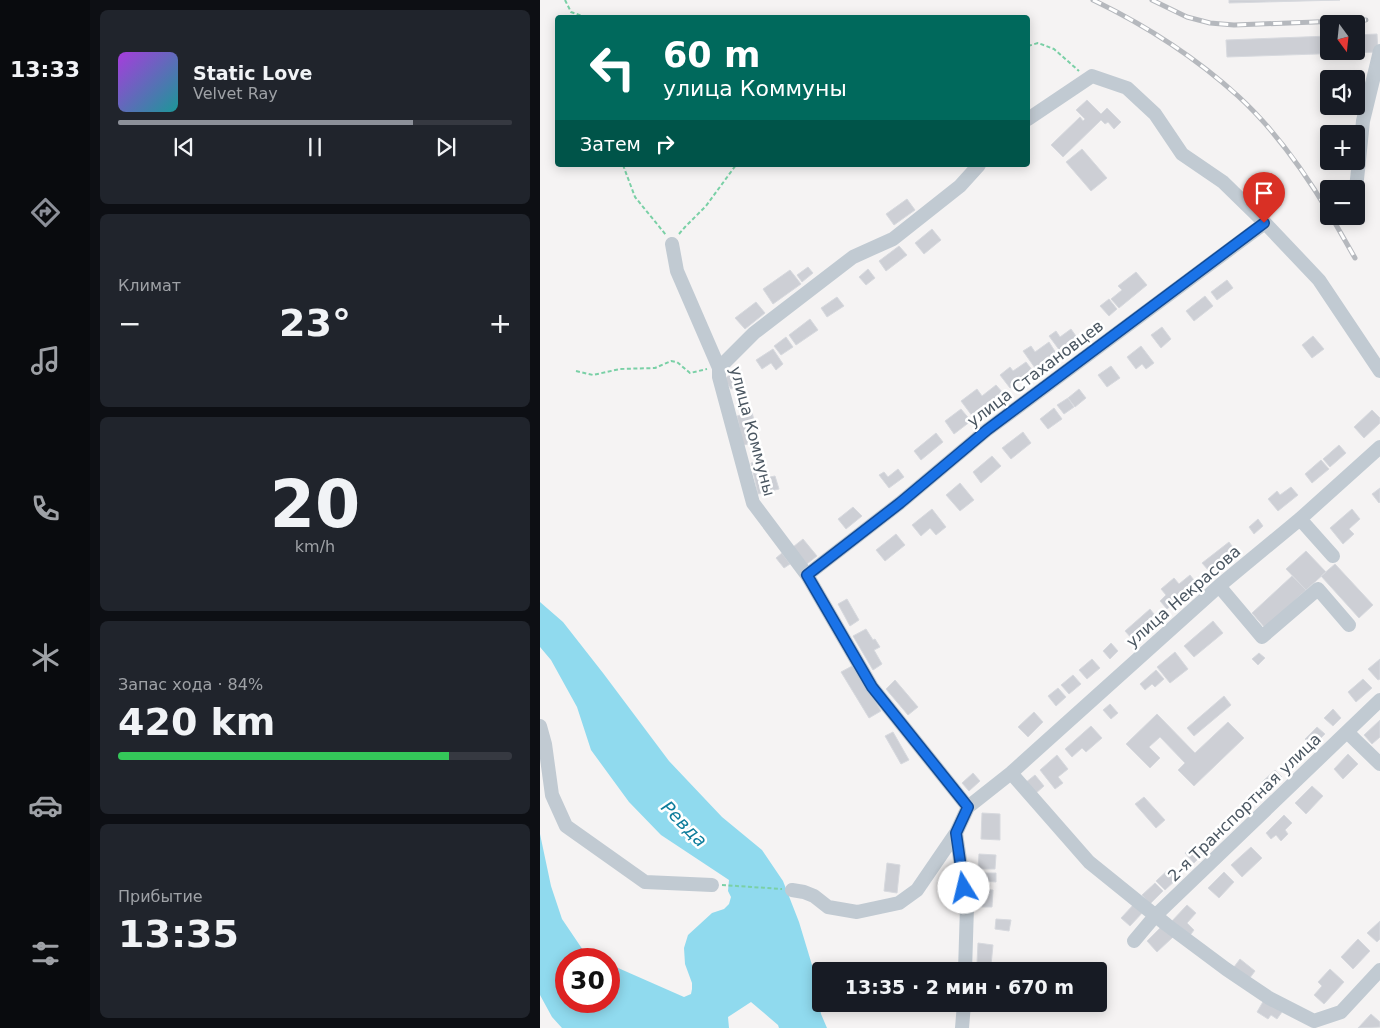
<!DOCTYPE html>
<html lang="ru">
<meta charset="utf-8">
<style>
:root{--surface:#171b24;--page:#20242c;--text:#f1f3f6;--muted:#9ea1a6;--line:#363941;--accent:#8c9099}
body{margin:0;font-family:"DejaVu Sans",sans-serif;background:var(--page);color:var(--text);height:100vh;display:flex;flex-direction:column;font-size:19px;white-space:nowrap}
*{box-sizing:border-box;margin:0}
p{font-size:16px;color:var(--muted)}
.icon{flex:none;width:28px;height:28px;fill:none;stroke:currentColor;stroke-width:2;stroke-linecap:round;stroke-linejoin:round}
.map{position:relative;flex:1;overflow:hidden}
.sheet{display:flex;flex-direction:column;gap:10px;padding:10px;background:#0d0f14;width:450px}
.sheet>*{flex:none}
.hud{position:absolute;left:15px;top:15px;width:475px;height:152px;border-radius:5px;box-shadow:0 2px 12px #0003;background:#00695c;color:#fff;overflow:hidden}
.needle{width:32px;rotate:165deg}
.controls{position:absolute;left:780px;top:15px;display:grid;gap:10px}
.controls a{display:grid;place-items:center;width:45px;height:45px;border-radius:5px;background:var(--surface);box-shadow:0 2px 12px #0003;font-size:25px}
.speed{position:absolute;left:15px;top:948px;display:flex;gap:10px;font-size:25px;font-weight:700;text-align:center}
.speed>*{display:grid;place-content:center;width:65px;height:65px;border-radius:50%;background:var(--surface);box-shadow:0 2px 12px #0003;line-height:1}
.speed .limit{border:8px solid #d22;background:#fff;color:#111}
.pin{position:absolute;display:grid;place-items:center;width:42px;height:42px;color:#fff;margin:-51px -21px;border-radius:50% 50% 50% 0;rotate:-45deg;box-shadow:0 0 5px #0007}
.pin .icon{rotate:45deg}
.me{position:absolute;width:55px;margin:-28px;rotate:351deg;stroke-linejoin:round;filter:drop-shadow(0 0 4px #0008)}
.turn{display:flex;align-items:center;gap:18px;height:105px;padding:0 25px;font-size:22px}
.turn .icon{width:65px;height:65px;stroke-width:2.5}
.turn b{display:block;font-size:35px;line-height:42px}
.then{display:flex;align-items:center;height:48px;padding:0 25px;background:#0003;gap:10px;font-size:19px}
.big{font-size:38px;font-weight:800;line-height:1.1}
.sheet .tile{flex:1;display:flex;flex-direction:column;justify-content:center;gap:8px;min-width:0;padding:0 18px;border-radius:8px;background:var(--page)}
.sheet .dial{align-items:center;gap:0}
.dial b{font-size:65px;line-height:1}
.song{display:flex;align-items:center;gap:15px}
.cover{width:60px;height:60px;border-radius:8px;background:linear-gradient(135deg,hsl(280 70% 55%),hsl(180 70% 35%))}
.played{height:5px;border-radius:2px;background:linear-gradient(90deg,var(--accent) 75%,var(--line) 75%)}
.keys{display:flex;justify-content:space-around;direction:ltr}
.heat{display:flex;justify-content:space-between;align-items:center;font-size:28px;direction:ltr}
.charge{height:8px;border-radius:4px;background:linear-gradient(90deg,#34c759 84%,var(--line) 0)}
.trip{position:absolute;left:272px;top:962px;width:295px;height:50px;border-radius:5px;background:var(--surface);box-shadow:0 2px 12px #0003;font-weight:800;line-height:50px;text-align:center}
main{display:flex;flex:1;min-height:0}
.tab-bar{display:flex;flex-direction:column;width:90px;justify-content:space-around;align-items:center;background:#090b0e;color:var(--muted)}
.tab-bar .icon{width:35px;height:35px}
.tab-bar .active{color:var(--accent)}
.tab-bar b{font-size:22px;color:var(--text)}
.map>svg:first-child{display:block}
.water{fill:#90daee}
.building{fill:#cdcfd5;stroke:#d7d9de}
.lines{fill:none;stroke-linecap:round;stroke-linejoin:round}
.path{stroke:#7ad0a6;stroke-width:2;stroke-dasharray:4 2.5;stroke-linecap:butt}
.minor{stroke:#c1cad2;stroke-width:14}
.rail-casing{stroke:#b5b8bd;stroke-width:5}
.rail{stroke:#fff;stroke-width:3;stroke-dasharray:9;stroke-linecap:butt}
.route-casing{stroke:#114b97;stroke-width:12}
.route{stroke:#1a73e8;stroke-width:9}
.labels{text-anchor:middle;stroke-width:5;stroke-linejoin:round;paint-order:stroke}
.street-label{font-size:16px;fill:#4a5661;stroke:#fff}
.water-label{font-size:18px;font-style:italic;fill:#0c7c9b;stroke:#fff}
</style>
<main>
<nav class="tab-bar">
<b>13:33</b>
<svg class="icon active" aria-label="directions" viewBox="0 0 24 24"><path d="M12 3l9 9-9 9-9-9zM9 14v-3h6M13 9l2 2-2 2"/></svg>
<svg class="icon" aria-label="music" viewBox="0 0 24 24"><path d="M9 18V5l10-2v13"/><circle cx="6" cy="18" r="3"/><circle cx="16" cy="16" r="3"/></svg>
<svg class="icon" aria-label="phone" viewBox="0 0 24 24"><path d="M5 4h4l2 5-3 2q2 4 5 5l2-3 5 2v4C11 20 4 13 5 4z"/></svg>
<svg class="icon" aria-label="climate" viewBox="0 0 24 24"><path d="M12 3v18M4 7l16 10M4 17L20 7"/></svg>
<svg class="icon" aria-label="car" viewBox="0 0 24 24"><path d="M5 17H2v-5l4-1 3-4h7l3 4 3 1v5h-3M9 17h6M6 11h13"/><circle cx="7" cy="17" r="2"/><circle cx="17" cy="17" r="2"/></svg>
<svg class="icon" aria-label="filters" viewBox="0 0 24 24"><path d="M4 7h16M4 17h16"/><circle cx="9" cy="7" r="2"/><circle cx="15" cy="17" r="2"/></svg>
</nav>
<section class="sheet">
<div class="tile">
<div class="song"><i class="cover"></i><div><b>Static Love</b><p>Velvet Ray</p></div></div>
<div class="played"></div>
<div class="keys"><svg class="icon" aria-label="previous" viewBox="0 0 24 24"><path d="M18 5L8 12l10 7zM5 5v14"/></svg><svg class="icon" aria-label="pause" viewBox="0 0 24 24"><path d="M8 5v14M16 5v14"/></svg><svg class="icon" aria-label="next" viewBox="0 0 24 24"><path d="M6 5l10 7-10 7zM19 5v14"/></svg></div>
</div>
<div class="tile"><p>Климат</p>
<div class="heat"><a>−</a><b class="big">23°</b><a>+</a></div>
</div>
<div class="tile dial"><b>20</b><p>km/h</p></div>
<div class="tile"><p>Запас хода · 84%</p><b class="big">420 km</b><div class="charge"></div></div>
<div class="tile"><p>Прибытие</p><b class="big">13:35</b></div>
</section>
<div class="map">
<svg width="840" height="1028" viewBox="0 0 840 1028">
<rect width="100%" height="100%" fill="#f5f3f3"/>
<path class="water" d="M 0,602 L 23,622 L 63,673 L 129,761 L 182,817 L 222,850 L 243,881 L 259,922 L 272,965 L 281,1014 L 287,1028 L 239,1028 L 238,1025 L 211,1002 L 188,1017 L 189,1028 L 22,1028 L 12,1017 L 0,995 L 0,834 L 11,886 L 22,919 L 45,953 L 58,959 L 26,959 L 26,1001 L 69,1001 L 69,964 L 144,997 L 151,994 L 152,989 L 152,983 L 145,964 L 144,948 L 148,935 L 172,913 L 184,909 L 189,904 L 191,897 L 188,891 L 189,880 L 121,835 L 89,802 L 51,750 L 37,707 L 11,660 L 0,647 Z"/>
<path class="building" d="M 689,0 L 800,0 L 689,3 Z
M 837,34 L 838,52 L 687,57 L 686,40 L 789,36 L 789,51 L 816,51 L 816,35 Z
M 547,100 L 561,114 L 567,108 L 581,122 L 574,129 L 568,122 L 565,124 L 561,120 L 523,157 L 511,145 L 540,117 L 543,121 L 545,119 L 536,110 Z
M 542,149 L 567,178 L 551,191 L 526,162 Z
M 367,199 L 375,210 L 354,225 L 346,214 Z
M 392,229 L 401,240 L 384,254 L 375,243 Z
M 359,246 L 367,255 L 346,271 L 339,261 Z
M 268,267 L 273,273 L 262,282 L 257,275 Z
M 328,269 L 335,278 L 326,285 L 319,277 Z
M 250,270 L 261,284 L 233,304 L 223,289 Z
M 596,272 L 607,285 L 579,308 L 571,299 L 582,290 L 578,286 Z
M 687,280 L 693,288 L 677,300 L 671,292 Z
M 665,296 L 673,306 L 654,321 L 646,311 Z
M 297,297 L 304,306 L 287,317 L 281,308 Z
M 569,299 L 577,309 L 569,316 L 560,306 Z
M 216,302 L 225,313 L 205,329 L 195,318 Z
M 270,319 L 278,330 L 256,345 L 249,335 Z
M 622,327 L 631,339 L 621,348 L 611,335 Z
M 531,329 L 538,339 L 520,351 L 509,336 L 516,331 L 520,337 Z
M 773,336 L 784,349 L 772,358 L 762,345 Z
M 246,337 L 253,347 L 241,355 L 234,346 Z
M 509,342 L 516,353 L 495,368 L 483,351 L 491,346 L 495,352 Z
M 601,346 L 614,363 L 606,369 L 602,364 L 596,369 L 587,357 Z
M 233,349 L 243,364 L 236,370 L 231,363 L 222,369 L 216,360 Z
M 486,362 L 493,371 L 470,388 L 460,375 L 470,367 L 473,371 Z
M 571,366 L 580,378 L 567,387 L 558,375 Z
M 194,372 L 201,383 L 191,389 L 184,379 Z
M 456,385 L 463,393 L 433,417 L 421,401 L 437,389 L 442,396 Z
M 539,389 L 546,398 L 535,407 L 528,398 Z
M 528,398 L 534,407 L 524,414 L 517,405 Z
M 514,408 L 522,419 L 508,429 L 500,419 Z
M 421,409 L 431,421 L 414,434 L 405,421 Z
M 832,410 L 840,418 L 840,423 L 824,438 L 814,427 Z
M 212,412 L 219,442 L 203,445 L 197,416 Z
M 483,432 L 491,443 L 471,459 L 462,448 Z
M 396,433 L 403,442 L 381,460 L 374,451 Z
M 799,445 L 806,453 L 790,467 L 783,459 Z
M 452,456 L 461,466 L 441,483 L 433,472 Z
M 781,460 L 789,469 L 772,483 L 765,474 Z
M 221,461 L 225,478 L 235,476 L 239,489 L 218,494 L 211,463 Z
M 358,469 L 364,477 L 349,488 L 339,475 L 344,472 L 348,477 Z
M 420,483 L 434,500 L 420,511 L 406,495 Z
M 751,487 L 758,495 L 738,511 L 728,499 L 737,491 L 740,495 Z
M 840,488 L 840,502 L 839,503 L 832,494 Z
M 313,507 L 322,516 L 306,529 L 298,519 Z
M 392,509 L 406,527 L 396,535 L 390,528 L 381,536 L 372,525 Z
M 812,509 L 820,519 L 809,529 L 814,534 L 803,544 L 790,528 Z
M 718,519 L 723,526 L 714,534 L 709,527 Z
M 356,534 L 365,545 L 345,561 L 336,550 Z
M 263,539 L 277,556 L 267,564 L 253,547 Z
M 689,542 L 695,550 L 669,571 L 662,563 Z
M 766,551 L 786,572 L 766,590 L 746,569 Z
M 242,553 L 250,564 L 244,568 L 236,558 Z
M 795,564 L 833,605 L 819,618 L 781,576 Z
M 650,575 L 657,584 L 627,609 L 620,601 L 626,595 L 621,589 L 634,578 L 639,584 Z
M 752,576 L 766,590 L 725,628 L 712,613 Z
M 307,599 L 319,620 L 310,626 L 298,604 Z
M 610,609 L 618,619 L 593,640 L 585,631 Z
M 673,621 L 683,633 L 654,657 L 644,646 Z
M 326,629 L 333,640 L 335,639 L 340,647 L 334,650 L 342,664 L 333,670 L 313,636 Z
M 571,643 L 578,651 L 570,659 L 563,651 Z
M 635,652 L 648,669 L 630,683 L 617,667 Z
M 719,653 L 725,658 L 718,665 L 712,659 Z
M 552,659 L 560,668 L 547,679 L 539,670 Z
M 840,659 L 840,679 L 838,680 L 828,669 Z
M 314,665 L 341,711 L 329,718 L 301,672 Z
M 616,670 L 624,679 L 615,687 L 612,684 L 605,690 L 600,684 Z
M 533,675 L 541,684 L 529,694 L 521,685 Z
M 823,679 L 832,688 L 816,702 L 808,692 Z
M 355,680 L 378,707 L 368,715 L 346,689 Z
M 518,688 L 526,697 L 516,706 L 508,696 Z
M 684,696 L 691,705 L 654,736 L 647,728 Z
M 570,704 L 578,713 L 571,719 L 563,710 Z
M 793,709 L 801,718 L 793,726 L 784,718 Z
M 494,712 L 503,722 L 488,737 L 478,727 Z
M 617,714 L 655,753 L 688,722 L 704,738 L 654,786 L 638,770 L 645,763 L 620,737 L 609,747 L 620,758 L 610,768 L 586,744 Z
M 840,720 L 840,737 L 832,744 L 824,735 Z
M 551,726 L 562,738 L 546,752 L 542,748 L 532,757 L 525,749 Z
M 777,727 L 785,734 L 773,746 L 765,739 Z
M 353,732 L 369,760 L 361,764 L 345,736 Z
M 808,754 L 818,764 L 803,779 L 794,769 Z
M 517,755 L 528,769 L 518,777 L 523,783 L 515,789 L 500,770 Z
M 735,770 L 742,777 L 729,789 L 722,782 Z
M 433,773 L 440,781 L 429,791 L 422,783 Z
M 495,775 L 504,786 L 495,794 L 485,783 Z
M 772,786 L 783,796 L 766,814 L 755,803 Z
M 604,797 L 625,820 L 616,828 L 595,804 Z
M 442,813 L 460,814 L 460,840 L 441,839 Z
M 744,815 L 752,823 L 745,830 L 748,834 L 741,841 L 736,835 L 731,839 L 726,833 Z
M 655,844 L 663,854 L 654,863 L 645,853 Z
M 711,847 L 722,858 L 702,877 L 691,865 Z
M 439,854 L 456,855 L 455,869 L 438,869 Z
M 347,863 L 360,865 L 357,893 L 344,891 Z
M 630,868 L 639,877 L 625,890 L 616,881 Z
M 684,872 L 694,882 L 679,898 L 668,888 Z
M 442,873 L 456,873 L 456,882 L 441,881 Z
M 615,883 L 623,891 L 610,904 L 602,895 Z
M 439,889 L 453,890 L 452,907 L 439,907 Z
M 595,903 L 604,911 L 590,926 L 581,918 Z
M 647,905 L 656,913 L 647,923 L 654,930 L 648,938 L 631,922 Z
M 456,919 L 471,920 L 469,931 L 455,929 Z
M 840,921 L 840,939 L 837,942 L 827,933 Z
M 622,926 L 633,937 L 617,952 L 607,941 Z
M 818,939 L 830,951 L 813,969 L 801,957 Z
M 438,943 L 453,945 L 451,965 L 437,963 Z
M 700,959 L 715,971 L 709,979 L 694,967 Z
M 790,969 L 804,982 L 784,1004 L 774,995 L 782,986 L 778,982 Z
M 724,1000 L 742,1012 L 737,1019 L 731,1015 L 728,1019 L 717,1012 Z
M 831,1014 L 840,1022 L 840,1027 L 818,1028 Z"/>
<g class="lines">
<path class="path" d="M 25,0 L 31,12 L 48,18
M 488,46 L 498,43 L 514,49 L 539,71
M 83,165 L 95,197 L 126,235
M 139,234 L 145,227 L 166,206 L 196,165
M 36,371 L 53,375 L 80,369 L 115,368 L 131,361 L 137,362 L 150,373 L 167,369
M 182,885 L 242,889"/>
<path class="minor" d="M 488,119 L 552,76 L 587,88 L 615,114 L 642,154 L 683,182 L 725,223 L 779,280 L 840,371
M 816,189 L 823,121 L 840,51
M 132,244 L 137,271 L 179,368 L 179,377 L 213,503 L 267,575 L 332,687 L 428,807
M 179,368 L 214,333 L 313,257 L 353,239 L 420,186 L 439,165
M 760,519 L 793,556
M 267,575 L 360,503 L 447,430 L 725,223
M 679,586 L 722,637 L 778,589 L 809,625
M 0,726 L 5,744 L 12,795 L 26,826 L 105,882 L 172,885
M 807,732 L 840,764
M 471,773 L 549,862 L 627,925 L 686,969 L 729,998 L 774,1021 L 801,1012 L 840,970
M 252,890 L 264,892 L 274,896 L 288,907 L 317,912 L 359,903 L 377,890 L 416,833
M 594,941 L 615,916 L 840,700
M 425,971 L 427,906 L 416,833 L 428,807 L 471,773 L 679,586 L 760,519 L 840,447
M 422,1028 L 424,1004"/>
<defs>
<path id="rail" d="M 553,0 C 605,25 655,57 698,96 C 734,129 764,171 789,213
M 612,0 L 647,17 L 670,23 L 694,25 L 826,20
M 791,216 L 815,258"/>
</defs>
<use href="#rail" class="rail-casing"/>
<use href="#rail" class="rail"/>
</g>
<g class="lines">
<defs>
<path id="route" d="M 424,888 L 416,833 L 428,807 L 332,687 L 267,575 L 360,503 L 447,430 L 724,223"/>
</defs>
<use href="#route" class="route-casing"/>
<use href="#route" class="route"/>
</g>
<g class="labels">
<g class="street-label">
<text transform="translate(495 373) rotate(-37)" y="6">улица Стахановцев</text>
<text transform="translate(213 431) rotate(75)" y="6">улица Коммуны</text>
<text transform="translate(643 596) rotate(-41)" y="6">улица Некрасова</text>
<text transform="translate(704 807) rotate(-44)" y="6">2-я Транспортная улица</text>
</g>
<g class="water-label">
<text transform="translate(144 824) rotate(45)" y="6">Ревда</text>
</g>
</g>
</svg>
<div class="controls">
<a><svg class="needle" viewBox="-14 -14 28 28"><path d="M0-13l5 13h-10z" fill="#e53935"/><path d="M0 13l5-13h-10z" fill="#9ea1a6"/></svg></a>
<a><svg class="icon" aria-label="sound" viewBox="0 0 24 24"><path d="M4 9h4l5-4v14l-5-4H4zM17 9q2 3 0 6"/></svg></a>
<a>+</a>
<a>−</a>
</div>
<div class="speed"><div class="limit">30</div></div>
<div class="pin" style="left:724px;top:223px;background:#d93025"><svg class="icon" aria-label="arrive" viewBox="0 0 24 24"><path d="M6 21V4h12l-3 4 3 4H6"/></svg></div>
<svg class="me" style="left:424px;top:888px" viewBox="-20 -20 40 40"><circle r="19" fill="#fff"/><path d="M0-13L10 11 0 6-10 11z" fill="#1a73e8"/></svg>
<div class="trip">13:35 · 2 мин · 670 m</div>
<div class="hud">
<div class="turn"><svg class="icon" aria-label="left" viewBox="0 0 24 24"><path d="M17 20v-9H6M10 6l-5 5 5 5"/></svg><div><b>60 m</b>улица Коммуны</div></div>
<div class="then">Затем<svg class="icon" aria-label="right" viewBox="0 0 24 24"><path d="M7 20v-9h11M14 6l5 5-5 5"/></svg></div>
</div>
</div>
</main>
